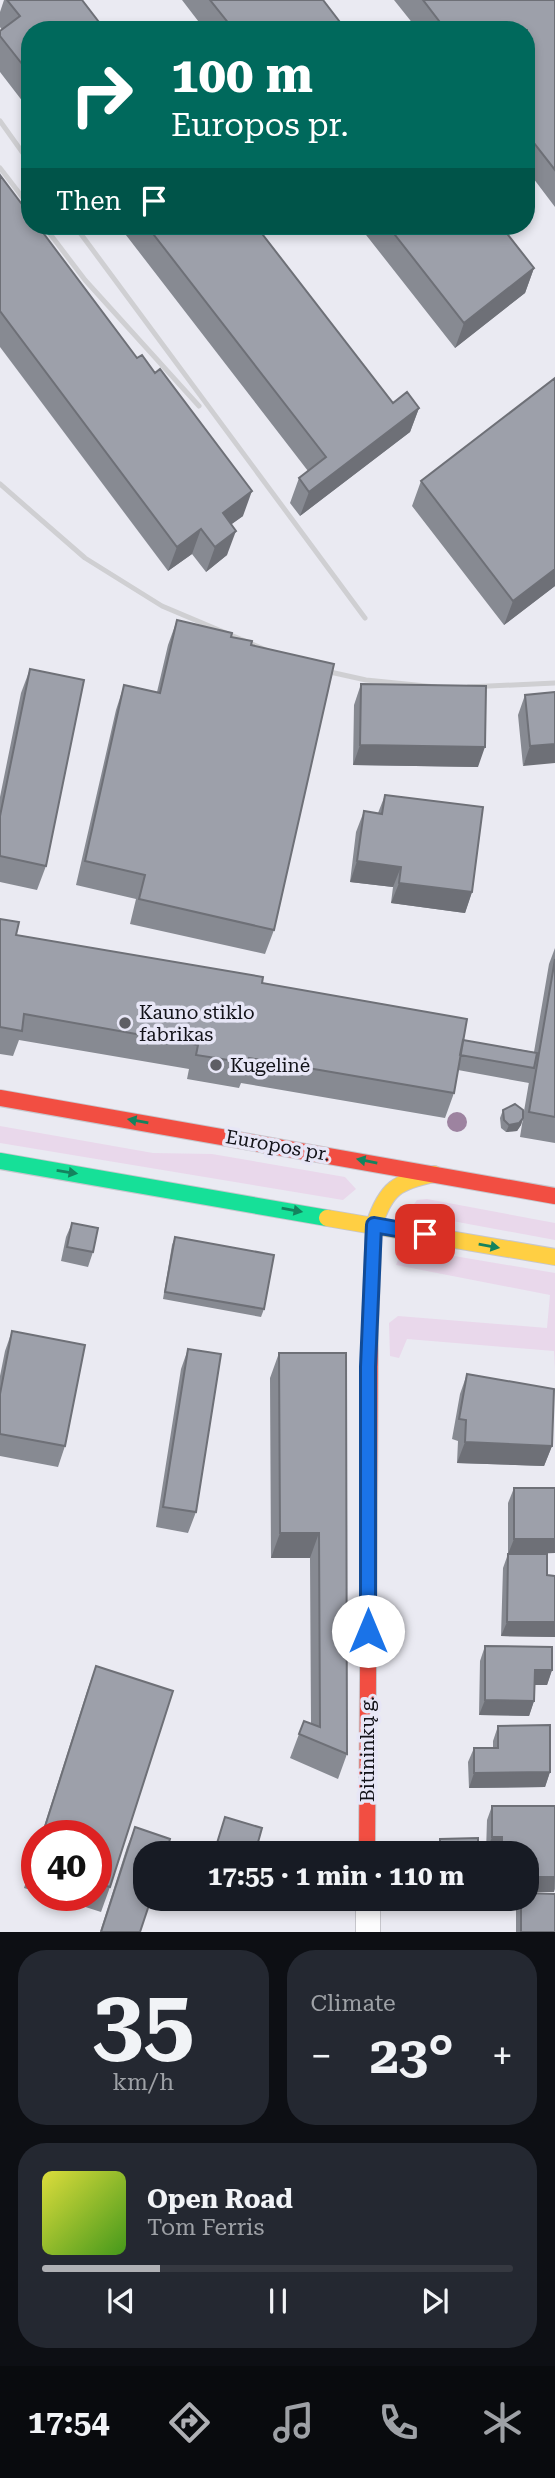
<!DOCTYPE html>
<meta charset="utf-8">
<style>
:root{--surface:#171b24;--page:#242831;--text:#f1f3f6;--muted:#9ea1a6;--line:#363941;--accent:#afb0b4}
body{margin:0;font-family:"Roboto Serif",serif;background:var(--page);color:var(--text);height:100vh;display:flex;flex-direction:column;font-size:26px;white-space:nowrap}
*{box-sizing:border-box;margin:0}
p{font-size:23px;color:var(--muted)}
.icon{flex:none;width:38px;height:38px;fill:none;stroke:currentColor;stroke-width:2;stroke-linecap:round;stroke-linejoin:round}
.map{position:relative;height:1932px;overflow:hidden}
.details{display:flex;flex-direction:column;gap:18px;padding:18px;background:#0d0f14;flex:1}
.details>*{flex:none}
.top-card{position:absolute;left:21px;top:21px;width:514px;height:214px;border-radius:28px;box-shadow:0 4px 10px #0003;background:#00695c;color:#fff;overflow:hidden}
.speed{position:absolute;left:21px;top:1820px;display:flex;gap:14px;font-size:35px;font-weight:700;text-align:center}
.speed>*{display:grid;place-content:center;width:91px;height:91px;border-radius:50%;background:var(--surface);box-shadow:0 4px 10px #0003;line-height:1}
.speed .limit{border:10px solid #d22;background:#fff;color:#111}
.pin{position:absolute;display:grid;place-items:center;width:60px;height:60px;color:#fff;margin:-30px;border-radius:14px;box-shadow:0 4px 10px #0006}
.me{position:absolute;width:77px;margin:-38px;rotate:0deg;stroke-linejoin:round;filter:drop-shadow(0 0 5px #0008)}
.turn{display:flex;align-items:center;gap:24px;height:147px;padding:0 35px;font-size:32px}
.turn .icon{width:91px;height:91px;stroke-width:2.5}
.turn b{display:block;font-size:49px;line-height:60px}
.then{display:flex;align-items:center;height:66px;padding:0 35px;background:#0003;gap:14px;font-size:26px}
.big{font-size:52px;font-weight:700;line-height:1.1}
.details .tile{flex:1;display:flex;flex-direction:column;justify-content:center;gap:10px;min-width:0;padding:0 24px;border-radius:28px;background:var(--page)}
.details .dial{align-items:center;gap:0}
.dial b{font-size:91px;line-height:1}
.song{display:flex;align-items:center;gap:21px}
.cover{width:84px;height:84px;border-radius:10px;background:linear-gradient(135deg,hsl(60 70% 55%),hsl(100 70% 35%))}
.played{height:7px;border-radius:4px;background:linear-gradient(90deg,var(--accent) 25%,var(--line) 25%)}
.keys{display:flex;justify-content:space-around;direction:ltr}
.heat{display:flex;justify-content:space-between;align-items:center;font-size:38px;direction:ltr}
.details .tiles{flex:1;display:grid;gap:18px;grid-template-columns:1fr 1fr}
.tile:last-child{grid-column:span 2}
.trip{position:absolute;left:133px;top:1841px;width:406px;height:70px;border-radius:28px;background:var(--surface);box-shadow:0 4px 10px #0003;font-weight:700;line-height:70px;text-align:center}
.tabs{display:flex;height:112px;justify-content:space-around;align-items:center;background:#090b0e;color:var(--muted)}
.tabs .icon{width:49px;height:49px}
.tabs .on{color:var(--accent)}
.tabs b{font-size:32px;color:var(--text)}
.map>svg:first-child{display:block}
.green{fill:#e9d8eb}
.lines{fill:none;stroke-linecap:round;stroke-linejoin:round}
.street-casing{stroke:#c6c6cc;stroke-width:26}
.fast-casing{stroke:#c6c6cc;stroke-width:18}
.slow-casing{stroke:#c6c6cc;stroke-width:18}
.jam-casing{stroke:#c6c6cc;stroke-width:18}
.street{stroke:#fcfcfd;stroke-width:24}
.fast{stroke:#16e098;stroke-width:16}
.slow{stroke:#ffcf43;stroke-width:16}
.jam{stroke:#f24e42;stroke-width:16}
.rail{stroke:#cfcfd2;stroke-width:5}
.tree{fill:#9d83a0}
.wall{fill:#878a92}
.shaded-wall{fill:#6e7077}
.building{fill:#9da0aa;stroke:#6e7077;stroke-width:2}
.oneway{fill:#14835e}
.route-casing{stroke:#114b97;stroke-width:18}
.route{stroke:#1a73e8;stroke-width:12}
.poi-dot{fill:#5e5e64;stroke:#e7e6f6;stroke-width:2.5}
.labels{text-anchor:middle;stroke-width:7;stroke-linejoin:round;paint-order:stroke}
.poi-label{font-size:19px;fill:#121218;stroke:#e7e6f6;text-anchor:start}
.street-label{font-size:19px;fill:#121218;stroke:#e7e6f6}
</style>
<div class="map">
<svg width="555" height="1932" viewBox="0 0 555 1932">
<rect width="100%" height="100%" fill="#eaeaf2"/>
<path class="green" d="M 0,1126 L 153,1153 L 212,1154 L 345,1177 L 356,1189 L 343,1200 L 0,1143 Z
M 427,1199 L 555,1223 L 555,1240 L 420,1215 L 412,1207 L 417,1200 Z
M 413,1249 L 555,1273 L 555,1369 L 554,1351 L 407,1339 L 399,1358 L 390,1356 L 389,1323 L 398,1316 L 547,1328 L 550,1295 L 396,1265 L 402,1250 Z"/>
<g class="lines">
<defs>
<path id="street" d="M 368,1899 L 368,1932"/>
<path id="fast" d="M 0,1161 L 327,1218
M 370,1327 L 374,1225"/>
<path id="slow" d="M 327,1218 L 555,1257
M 374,1225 C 386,1188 397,1182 434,1174"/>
<path id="jam" d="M 0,1098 L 555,1196
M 367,1853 L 370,1327"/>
</defs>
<use href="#street" class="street-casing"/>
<use href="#fast" class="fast-casing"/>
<use href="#slow" class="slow-casing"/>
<use href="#jam" class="jam-casing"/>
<use href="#street" class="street"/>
<use href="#fast" class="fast"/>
<use href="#slow" class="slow"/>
<use href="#jam" class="jam"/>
<path class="rail" d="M 0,121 L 30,163
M 0,168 L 30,207
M 44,226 L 85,280 L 199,406
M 75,226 L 365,618
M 0,484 L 85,558 L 162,606 L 273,653
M 312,668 L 366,680 L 436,687
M 468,687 L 555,683"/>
</g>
<circle class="tree" cx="457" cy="1122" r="10"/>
<path class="wall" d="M 4,0 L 82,0 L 30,30 L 30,111 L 0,72 L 0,31 L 2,30 L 0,27 L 0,12 Z
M 182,0 L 323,0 L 346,30 L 205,30 Z
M 394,0 L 555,0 L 555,207 L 527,170 L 527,30 L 418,30 Z
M 0,175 L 243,516 L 231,524 L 227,555 L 206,572 L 192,554 L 168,571 L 0,347 Z
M 119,226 L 256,226 L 393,403 L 419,408 L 410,432 L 300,516 L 290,503 L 299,478 L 308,471 Z
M 359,226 L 501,226 L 534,268 L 525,293 L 455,348 Z
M 555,378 L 555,586 L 504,625 L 412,506 L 421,481 Z
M 177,620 L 231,637 L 251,645 L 274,930 L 265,954 L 130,924 L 136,899 L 76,885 L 116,710 L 124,685 L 157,692 L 168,645 Z
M 30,669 L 46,866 L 37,890 L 0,882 L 0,797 L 21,693 Z
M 361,684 L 478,767 L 353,765 L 354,705 Z
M 555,692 L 523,766 L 518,715 L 525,695 Z
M 385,795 L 472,892 L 465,913 L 391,903 L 393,887 L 350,882 L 356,832 L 364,811 L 378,813 Z
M 0,919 L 16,935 L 262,983 L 463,1040 L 534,1052 L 549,964 L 555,948 L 555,1143 L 520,1137 L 523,1118 L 521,1125 L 517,1131 L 506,1132 L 501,1128 L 500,1118 L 503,1110 L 523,1117 L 529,1082 L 529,1083 L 458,1070 L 454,1093 L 445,1118 L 241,1083 L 239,1088 L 187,1079 L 189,1069 L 19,1040 L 13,1056 L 0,1054 Z
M 72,1223 L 93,1252 L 88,1267 L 61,1261 L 66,1237 Z
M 175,1237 L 264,1309 L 261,1317 L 163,1299 L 172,1245 Z
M 12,1331 L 65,1446 L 58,1467 L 0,1456 L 0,1376 L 5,1351 Z
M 188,1349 L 196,1512 L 188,1533 L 156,1527 L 181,1369 Z
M 279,1353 L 346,1353 L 347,1754 L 338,1779 L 290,1758 L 299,1734 L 311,1724 L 310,1558 L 271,1558 L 270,1378 Z
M 467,1374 L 552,1446 L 544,1466 L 457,1463 L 458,1441 L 452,1439 L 460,1394 Z
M 514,1488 L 555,1488 L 555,1553 L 514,1554 L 547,1575 L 555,1576 L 555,1637 L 501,1636 L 503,1568 L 508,1554 L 508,1503 Z
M 485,1646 L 552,1670 L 547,1685 L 534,1685 L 534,1701 L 529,1716 L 479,1715 L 480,1661 Z
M 96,1666 L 110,1887 L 101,1912 L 48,1895 L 96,1895 L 96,1836 L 41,1836 L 87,1691 Z
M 498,1726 L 550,1772 L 545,1787 L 469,1788 L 468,1762 L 474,1748 L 493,1748 L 493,1741 Z
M 492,1806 L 555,1806 L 555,1889 L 554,1892 L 527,1892 L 527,1853 L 497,1853 L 497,1852 L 486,1852 L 487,1820 Z
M 135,1827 L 140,1932 L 100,1932 L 127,1847 Z
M 440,1839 L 478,1853 L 435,1853 Z
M 37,1848 L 37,1892 L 24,1888 Z
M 520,1899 L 527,1899 L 555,1932 L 516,1932 L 516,1908 Z"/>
<path class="shaded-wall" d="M 534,268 L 525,293 L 455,348 L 464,323 Z
M 419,408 L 410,432 L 300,516 L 309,492 Z
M 252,491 L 243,516 L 214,537 L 223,513 Z
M 201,529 L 192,554 L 168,571 L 177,547 Z
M 236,531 L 227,555 L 206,572 L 215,547 Z
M 555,569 L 555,586 L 504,625 L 513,601 Z
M 555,744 L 555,763 L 523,766 L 530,746 Z
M 360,745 L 485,747 L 478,767 L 353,765 Z
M 357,861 L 401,867 L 393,887 L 350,882 Z
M 399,883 L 472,892 L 465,913 L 391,903 Z
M 523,1118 L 521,1125 L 517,1131 L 506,1132 L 509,1125 Z
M 465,1442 L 552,1446 L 544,1466 L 457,1463 Z
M 280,1533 L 319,1533 L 310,1558 L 271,1558 Z
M 514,1539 L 555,1539 L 555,1553 L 508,1554 Z
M 507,1622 L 555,1622 L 555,1637 L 501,1636 Z
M 535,1670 L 552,1670 L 547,1685 L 529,1685 Z
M 485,1700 L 534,1701 L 529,1716 L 479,1715 Z
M 550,1772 L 545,1787 L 469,1788 L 474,1773 Z
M 492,1837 L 502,1837 L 497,1852 L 486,1852 Z
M 527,1877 L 555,1877 L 554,1892 L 527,1892 Z
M 270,1899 L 342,1899 L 340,1905 L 269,1902 Z"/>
<path class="building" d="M 7,0 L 82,0 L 105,30 L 30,30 L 30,74 L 0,36 L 0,31 L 20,16 Z
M 210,0 L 323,0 L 346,30 L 234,30 Z
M 423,0 L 555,0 L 555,170 L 527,134 L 527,30 L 446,30 Z
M 0,175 L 30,215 L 30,226 L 38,226 L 137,358 L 142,355 L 155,373 L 160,369 L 252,491 L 223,513 L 236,531 L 215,547 L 201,529 L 177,547 L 0,311 Z
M 147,226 L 256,226 L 393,403 L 407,392 L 419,408 L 309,492 L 299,478 L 326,457 Z
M 388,226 L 501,226 L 534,268 L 464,323 Z
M 555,378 L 555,569 L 513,601 L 421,481 Z
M 177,620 L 232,633 L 231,637 L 252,641 L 251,645 L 334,664 L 274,930 L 139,899 L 145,875 L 85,861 L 124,685 L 160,693 Z
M 30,669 L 84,680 L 46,866 L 0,856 L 0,816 Z
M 361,684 L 486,686 L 485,747 L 360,745 Z
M 555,692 L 555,744 L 530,746 L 525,695 Z
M 385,795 L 483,807 L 472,892 L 399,883 L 401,867 L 357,861 L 364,811 L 382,814 Z
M 0,919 L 19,922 L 16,935 L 263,977 L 262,983 L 467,1019 L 454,1093 L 249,1058 L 248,1063 L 196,1055 L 198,1045 L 24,1014 L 22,1031 L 0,1027 Z
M 555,959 L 555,1117 L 529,1112 Z
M 463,1040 L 537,1053 L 534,1068 L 460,1055 Z
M 515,1104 L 523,1110 L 523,1118 L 519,1123 L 509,1125 L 504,1120 L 503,1110 Z
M 72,1223 L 98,1228 L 93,1252 L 67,1247 Z
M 175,1237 L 274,1255 L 264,1309 L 165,1292 Z
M 12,1331 L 85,1345 L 65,1446 L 0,1434 L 0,1394 Z
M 188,1349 L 221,1354 L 196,1512 L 163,1507 Z
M 279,1353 L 346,1353 L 347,1754 L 299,1734 L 304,1721 L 320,1727 L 319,1533 L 280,1533 Z
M 467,1374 L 554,1389 L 552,1446 L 465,1442 L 466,1420 L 459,1419 Z
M 514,1488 L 555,1488 L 555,1539 L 514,1539 Z
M 508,1554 L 547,1554 L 547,1575 L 555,1576 L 555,1622 L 507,1622 Z
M 485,1646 L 552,1647 L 552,1670 L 535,1670 L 534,1701 L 485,1700 Z
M 96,1666 L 173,1691 L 110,1887 L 96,1883 L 96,1836 L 42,1836 Z
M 550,1725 L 550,1772 L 474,1773 L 474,1748 L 498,1748 L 498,1726 Z
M 492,1806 L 555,1806 L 555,1877 L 527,1877 L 527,1853 L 502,1853 L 502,1837 L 492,1837 Z
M 225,1817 L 262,1828 L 255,1853 L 214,1853 Z
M 135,1827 L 170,1839 L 166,1853 L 145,1853 L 145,1899 L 151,1899 L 140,1932 L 101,1932 Z
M 478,1838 L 478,1853 L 440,1853 L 440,1839 Z
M 297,1845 L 347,1847 L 347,1853 L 296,1853 Z
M 37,1851 L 37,1864 L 33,1863 Z
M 527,1893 L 555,1894 L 555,1932 L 521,1932 L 521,1899 L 527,1899 Z"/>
<defs><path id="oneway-solid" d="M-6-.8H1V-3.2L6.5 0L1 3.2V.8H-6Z" transform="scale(1.75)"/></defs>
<g class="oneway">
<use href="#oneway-solid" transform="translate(138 1121) rotate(-170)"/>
<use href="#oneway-solid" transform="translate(367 1161) rotate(-169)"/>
<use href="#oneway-solid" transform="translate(67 1172) rotate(9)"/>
<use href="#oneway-solid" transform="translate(292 1210) rotate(10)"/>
<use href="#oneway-solid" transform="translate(489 1246) rotate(10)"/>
</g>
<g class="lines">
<defs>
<path id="route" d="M 368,1631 L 368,1367 L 374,1225 L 425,1234"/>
</defs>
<use href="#route" class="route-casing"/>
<use href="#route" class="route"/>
</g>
<g class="poi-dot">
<circle cx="125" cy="1023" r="7"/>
<circle cx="216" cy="1065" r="7"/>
</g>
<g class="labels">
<g class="poi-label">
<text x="139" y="1019">Kauno stiklo<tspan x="139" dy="22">fabrikas</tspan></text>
<text x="230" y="1072">Kugelinė</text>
</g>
<g class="street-label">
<text transform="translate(278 1145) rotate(10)" y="7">Europos pr.</text>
<text transform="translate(367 1749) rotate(-90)" y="7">Bitininkų g.</text>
</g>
</g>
</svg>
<div class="speed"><div class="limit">40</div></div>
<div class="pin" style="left:425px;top:1234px;background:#d93025"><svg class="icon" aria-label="arrive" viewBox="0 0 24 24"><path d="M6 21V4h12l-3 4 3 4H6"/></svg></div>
<svg class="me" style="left:368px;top:1631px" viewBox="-20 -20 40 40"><circle r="19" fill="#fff"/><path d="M0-13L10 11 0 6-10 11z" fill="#1a73e8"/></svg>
<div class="trip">17:55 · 1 min · 110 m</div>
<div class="top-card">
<div class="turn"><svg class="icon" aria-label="right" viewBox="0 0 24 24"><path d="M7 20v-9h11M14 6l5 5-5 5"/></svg><div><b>100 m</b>Europos pr.</div></div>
<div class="then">Then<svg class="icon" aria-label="arrive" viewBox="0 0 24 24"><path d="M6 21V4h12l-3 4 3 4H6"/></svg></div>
</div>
</div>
<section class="details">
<div class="tiles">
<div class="tile dial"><b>35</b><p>km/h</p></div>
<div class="tile"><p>Climate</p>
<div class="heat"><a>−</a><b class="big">23°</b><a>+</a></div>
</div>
<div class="tile">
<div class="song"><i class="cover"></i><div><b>Open Road</b><p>Tom Ferris</p></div></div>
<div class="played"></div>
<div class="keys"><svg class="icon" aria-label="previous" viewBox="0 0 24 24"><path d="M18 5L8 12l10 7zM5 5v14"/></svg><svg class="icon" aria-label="pause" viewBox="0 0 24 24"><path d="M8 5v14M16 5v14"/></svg><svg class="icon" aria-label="next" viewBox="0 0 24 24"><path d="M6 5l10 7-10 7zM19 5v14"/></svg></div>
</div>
</div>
</section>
<nav class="tabs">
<b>17:54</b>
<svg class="icon on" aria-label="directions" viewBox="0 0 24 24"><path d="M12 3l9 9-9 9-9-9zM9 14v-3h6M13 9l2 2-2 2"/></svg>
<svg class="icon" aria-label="music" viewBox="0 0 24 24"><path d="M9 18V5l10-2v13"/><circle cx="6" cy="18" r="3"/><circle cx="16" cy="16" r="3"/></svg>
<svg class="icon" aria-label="phone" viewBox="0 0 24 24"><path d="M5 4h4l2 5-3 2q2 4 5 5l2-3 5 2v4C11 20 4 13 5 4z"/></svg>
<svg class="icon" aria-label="climate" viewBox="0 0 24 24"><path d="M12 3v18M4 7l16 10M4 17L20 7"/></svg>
</nav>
